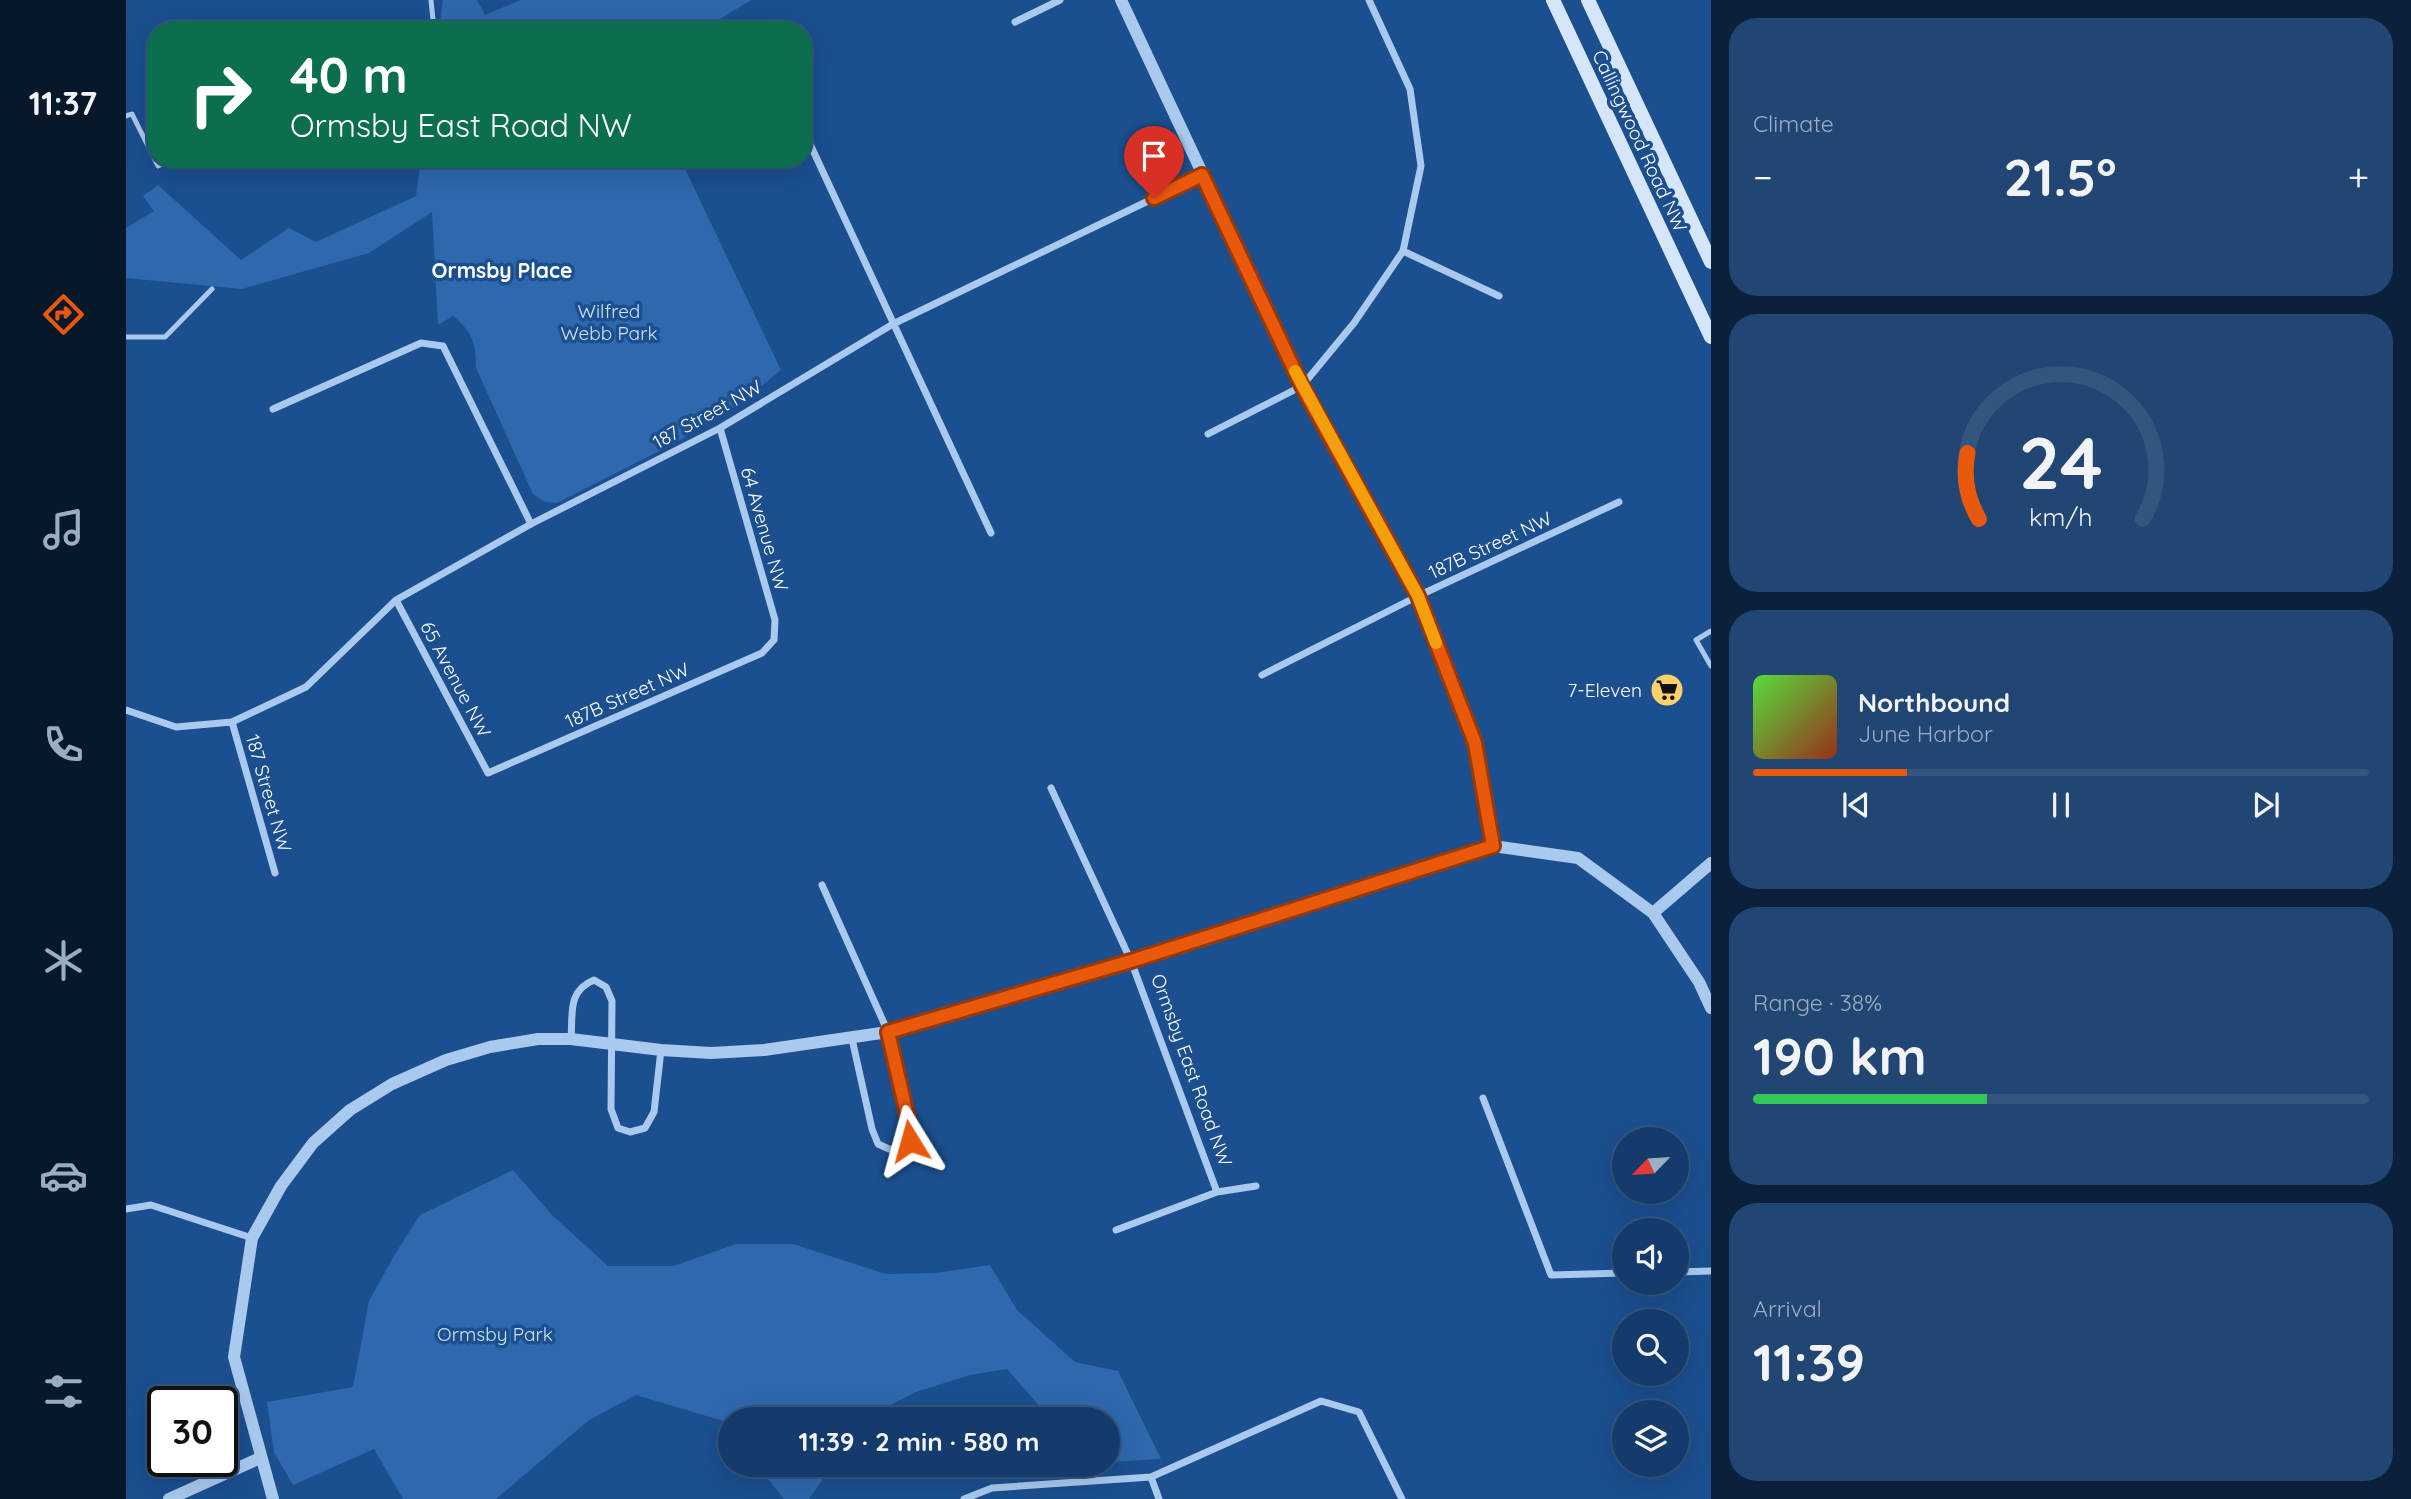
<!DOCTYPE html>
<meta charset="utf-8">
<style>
:root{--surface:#143b6b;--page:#214673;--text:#f1f3f6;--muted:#9dadc1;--line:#33557e;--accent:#ea580c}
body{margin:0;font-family:Quicksand,sans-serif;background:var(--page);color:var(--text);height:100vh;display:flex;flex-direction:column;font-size:26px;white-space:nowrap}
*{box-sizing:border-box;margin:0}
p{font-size:23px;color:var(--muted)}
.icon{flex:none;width:38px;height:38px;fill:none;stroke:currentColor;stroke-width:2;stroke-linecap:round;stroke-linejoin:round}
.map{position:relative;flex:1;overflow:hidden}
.drawer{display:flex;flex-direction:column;gap:18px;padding:18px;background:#0b203b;width:700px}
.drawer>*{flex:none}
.banner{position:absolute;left:21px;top:21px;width:665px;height:147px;border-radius:28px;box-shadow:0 7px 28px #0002,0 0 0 2px var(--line);background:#0b6e4f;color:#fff;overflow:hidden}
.needle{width:46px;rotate:245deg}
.controls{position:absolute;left:1486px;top:1127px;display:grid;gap:14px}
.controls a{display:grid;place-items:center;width:77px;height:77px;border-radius:50%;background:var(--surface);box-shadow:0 7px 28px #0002,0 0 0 2px var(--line);font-size:35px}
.speed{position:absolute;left:21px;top:1386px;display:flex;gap:14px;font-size:35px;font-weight:700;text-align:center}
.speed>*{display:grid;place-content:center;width:91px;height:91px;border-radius:50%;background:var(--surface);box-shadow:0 7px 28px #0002,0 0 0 2px var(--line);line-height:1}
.speed .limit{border:4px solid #111;border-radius:10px;background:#fff;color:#111}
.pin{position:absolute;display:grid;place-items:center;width:60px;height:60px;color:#fff;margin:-72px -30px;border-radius:50% 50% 50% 0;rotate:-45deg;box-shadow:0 0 7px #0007}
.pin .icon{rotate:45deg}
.me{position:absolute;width:77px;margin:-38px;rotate:352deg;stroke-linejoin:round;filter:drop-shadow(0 0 5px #0008)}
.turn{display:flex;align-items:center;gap:24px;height:147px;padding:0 28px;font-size:32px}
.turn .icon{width:91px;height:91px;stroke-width:2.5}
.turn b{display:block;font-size:49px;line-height:60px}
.big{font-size:52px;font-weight:700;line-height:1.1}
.drawer .card{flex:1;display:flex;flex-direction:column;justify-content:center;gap:10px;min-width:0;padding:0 24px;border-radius:28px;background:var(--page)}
.drawer .dial{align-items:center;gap:0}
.dial svg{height:182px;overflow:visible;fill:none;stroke:var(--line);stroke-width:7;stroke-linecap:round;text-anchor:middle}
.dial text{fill:var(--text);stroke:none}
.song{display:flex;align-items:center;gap:21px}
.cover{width:84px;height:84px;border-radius:10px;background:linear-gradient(135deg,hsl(110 70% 55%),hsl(10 70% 35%))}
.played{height:7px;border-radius:4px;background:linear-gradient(90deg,var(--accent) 25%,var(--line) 25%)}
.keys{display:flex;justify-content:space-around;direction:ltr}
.heat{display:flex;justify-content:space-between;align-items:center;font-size:38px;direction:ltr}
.charge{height:10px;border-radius:5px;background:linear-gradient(90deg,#34c759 38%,var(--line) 0)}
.trip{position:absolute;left:592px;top:1407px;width:402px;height:70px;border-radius:35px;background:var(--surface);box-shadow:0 7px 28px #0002,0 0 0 2px var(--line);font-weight:700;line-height:70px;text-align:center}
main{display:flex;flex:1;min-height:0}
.tab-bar{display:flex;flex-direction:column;width:126px;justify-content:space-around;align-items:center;background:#08182b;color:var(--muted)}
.tab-bar .icon{width:49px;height:49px}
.tab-bar .selected{color:var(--accent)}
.tab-bar b{font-size:32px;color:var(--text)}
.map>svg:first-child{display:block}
.green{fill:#2e69ad}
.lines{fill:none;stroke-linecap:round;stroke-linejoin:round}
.service{stroke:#a9c9ee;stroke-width:5}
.minor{stroke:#a9c9ee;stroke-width:7}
.tertiary{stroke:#a9c9ee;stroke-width:12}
.secondary{stroke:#d6e6fa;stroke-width:14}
.route-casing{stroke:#983908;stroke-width:18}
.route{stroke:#ea580c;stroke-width:12}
.slow{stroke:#f59e0b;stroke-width:12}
.labels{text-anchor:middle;stroke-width:7;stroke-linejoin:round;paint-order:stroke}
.street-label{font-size:19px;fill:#fff;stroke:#1b4f8f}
.park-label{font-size:19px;fill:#cfe3fa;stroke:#1b4f8f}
.poi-label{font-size:19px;fill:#fff;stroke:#1b4f8f;text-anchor:end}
.neighbourhood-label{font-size:21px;font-weight:bold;fill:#fff;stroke:#1b4f8f}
</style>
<main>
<nav class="tab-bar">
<b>11:37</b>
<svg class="icon selected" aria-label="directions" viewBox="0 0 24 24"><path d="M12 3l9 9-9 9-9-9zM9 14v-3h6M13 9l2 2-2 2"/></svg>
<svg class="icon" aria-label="music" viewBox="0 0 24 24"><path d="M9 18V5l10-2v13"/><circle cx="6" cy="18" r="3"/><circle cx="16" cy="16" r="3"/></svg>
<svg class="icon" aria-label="phone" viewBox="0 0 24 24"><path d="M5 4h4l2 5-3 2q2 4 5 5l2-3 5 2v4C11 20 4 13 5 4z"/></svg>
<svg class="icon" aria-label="climate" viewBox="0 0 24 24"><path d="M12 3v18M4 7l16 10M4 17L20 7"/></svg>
<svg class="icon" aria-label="car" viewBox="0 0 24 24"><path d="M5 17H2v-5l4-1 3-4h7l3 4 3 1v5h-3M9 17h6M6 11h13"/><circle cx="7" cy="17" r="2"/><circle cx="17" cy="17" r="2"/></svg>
<svg class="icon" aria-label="filters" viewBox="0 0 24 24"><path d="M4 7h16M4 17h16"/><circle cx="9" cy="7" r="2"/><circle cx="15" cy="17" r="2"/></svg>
</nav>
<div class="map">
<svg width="1585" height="1499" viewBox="0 0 1585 1499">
<rect width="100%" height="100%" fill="#1b4f8f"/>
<path class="green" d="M 317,0 L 351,0 L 359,15 L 395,0 L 625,0 L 576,30 L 313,30 Z
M 295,159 L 557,159 L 560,171 L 655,370 L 615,403 L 549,443 L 431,503 L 419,502 L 407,494 L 350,368 C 350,343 347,333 327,316 L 312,325 L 306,212 L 243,253 L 116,289 L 0,278 L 0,228 L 28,211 L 17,196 L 32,185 L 115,260 L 163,228 L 190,242 L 290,196 Z
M 387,1170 L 426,1215 L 482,1266 L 548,1266 L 610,1244 L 667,1244 L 760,1274 L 809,1273 L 864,1265 L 891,1310 L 949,1362 L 992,1371 L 1035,1459 L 982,1462 L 982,1419 L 925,1419 L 881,1369 L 844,1375 L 790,1392 L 737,1419 L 604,1419 L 604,1423 L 510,1395 L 463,1420 L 370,1499 L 277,1499 L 248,1449 L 167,1485 L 148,1452 L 141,1402 L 227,1387 L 243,1301 L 269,1254 L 294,1215 Z
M 631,1465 L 707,1465 L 683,1499 L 658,1499 Z"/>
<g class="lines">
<path class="service" d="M 305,0 L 308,30
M 0,116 L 6,114 L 32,166 L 46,159
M 126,159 L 129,162
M 145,165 L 158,159
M 0,337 L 39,337 L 86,289
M 1585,631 L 1570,640 L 1585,666"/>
<path class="minor" d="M 889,22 L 934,0
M 677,129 L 865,533
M 1277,251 L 1373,296
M 147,409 L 295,343 L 317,346 L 405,524
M 1082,434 L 1176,386 L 1228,323 L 1277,251 L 1295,166 L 1284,89 L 1243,0
M 270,600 L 362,773 L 636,653 L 648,640 L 649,620 L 594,428
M 1136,675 L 1292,596 L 1493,502
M 0,710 L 50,727 L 106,722 L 180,687 L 270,600 L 405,524 L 594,428 L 767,324 L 1076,175
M 106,722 L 149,873
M 925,788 L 1005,961 L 1091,1192
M 696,885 L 762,1032 L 782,1119 L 784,1141 L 774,1150 L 763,1149 L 752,1144 L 746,1129 L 726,1039
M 445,1039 C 447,1014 441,991 468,980 L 480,987 L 486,1001 L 485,1109 L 492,1128 L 504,1132 L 519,1128 L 528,1112 L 535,1050
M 1357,1098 L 1425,1275 L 1498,1273
M 0,1209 L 25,1205 L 126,1238
M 990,1230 L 1091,1192 L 1130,1186
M 1550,1272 L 1585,1271
M 1025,1477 L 1033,1499
M 838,1499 L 866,1488 L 1025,1477 L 1195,1401 L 1233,1412 L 1276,1499"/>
<path class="tertiary" d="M 995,0 L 1176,386 L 1292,596 L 1349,743 L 1367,846
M 1527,913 L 1585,863
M 43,1499 L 134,1458
M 147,1499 L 108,1357 L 126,1238 L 155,1186 L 187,1143 L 224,1110 L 266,1084 L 320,1060 L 364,1047 L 412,1039 L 445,1039 L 535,1050 L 585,1053 L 638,1050 L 762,1032 L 1005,961 L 1367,846 L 1452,858 L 1527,913 L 1573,982 L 1585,1008"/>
<path class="secondary" d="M 1427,0 L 1585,337
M 1462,0 L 1585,262"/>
</g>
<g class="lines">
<defs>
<path id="route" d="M 784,1141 L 782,1119 L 762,1032 L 1005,961 L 1367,846 L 1349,743 L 1292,596 L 1176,386 L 1076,175 L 1028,198"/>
</defs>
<use href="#route" class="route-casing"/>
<use href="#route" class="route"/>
<path class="slow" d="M 1169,371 L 1292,596 L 1310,643"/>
</g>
<defs>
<symbol id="supermarket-disc" viewBox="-11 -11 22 22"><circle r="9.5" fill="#ffd166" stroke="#1b4f8f"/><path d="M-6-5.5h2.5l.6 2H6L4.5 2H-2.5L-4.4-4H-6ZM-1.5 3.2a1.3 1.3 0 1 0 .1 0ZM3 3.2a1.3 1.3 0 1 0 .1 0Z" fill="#111"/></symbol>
</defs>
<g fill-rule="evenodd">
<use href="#supermarket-disc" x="1522" y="671" width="38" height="38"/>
</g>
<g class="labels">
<g class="street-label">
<text transform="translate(1514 141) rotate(65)" y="7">Callingwood Road NW</text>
<text transform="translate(581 414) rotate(-29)" y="7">187 Street NW</text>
<text transform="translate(639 529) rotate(74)" y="7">64 Avenue NW</text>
<text transform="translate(1364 545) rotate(-25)" y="7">187B Street NW</text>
<text transform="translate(330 679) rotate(62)" y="7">65 Avenue NW</text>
<text transform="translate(501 695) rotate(-24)" y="7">187B Street NW</text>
<text transform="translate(143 793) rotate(74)" y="7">187 Street NW</text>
<text transform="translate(1066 1070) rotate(70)" y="7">Ormsby East Road NW</text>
</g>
<g class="park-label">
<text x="483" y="318">Wilfred<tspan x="483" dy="22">Webb Park</tspan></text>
<text x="369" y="1341">Ormsby Park</text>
</g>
<g class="poi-label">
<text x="1516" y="697">7-Eleven</text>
</g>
<g class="neighbourhood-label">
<text x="376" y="278">Ormsby Place</text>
</g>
</g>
</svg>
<div class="controls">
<a><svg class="needle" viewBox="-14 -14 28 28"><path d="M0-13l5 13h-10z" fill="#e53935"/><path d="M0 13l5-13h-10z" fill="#9dadc1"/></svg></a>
<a><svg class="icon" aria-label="sound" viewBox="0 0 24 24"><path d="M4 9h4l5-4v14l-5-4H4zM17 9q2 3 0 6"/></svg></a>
<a><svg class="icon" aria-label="search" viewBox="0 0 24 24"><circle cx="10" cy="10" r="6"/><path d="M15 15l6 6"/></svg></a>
<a><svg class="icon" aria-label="layers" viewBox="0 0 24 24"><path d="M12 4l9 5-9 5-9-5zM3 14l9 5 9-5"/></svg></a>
</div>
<div class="speed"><div class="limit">30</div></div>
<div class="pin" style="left:1028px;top:198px;background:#d93025"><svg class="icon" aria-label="arrive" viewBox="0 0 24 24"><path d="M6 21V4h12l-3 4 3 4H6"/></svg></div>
<svg class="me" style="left:784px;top:1141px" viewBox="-20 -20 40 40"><path d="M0-17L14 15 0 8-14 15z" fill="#ea580c" stroke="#fff" stroke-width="4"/></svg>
<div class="trip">11:39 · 2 min · 580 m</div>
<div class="banner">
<div class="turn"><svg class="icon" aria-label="right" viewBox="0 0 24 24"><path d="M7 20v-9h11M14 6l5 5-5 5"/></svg><div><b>40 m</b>Ormsby East Road NW</div></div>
</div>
</div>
<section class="drawer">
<div class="card"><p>Climate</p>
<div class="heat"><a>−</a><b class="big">21.5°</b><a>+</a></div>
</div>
<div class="card dial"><svg viewBox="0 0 100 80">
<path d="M14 69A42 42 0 1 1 86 69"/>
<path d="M14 69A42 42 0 0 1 9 40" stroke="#ea580c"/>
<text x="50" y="56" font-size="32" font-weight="700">24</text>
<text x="50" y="72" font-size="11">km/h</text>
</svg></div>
<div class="card">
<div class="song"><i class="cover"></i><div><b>Northbound</b><p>June Harbor</p></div></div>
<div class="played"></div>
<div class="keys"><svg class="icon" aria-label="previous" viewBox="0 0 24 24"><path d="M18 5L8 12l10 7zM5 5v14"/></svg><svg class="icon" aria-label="pause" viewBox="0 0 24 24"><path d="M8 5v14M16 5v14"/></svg><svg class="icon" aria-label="next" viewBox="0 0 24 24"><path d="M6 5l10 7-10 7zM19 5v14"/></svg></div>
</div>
<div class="card"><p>Range · 38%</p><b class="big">190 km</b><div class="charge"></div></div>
<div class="card"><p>Arrival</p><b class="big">11:39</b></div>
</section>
</main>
